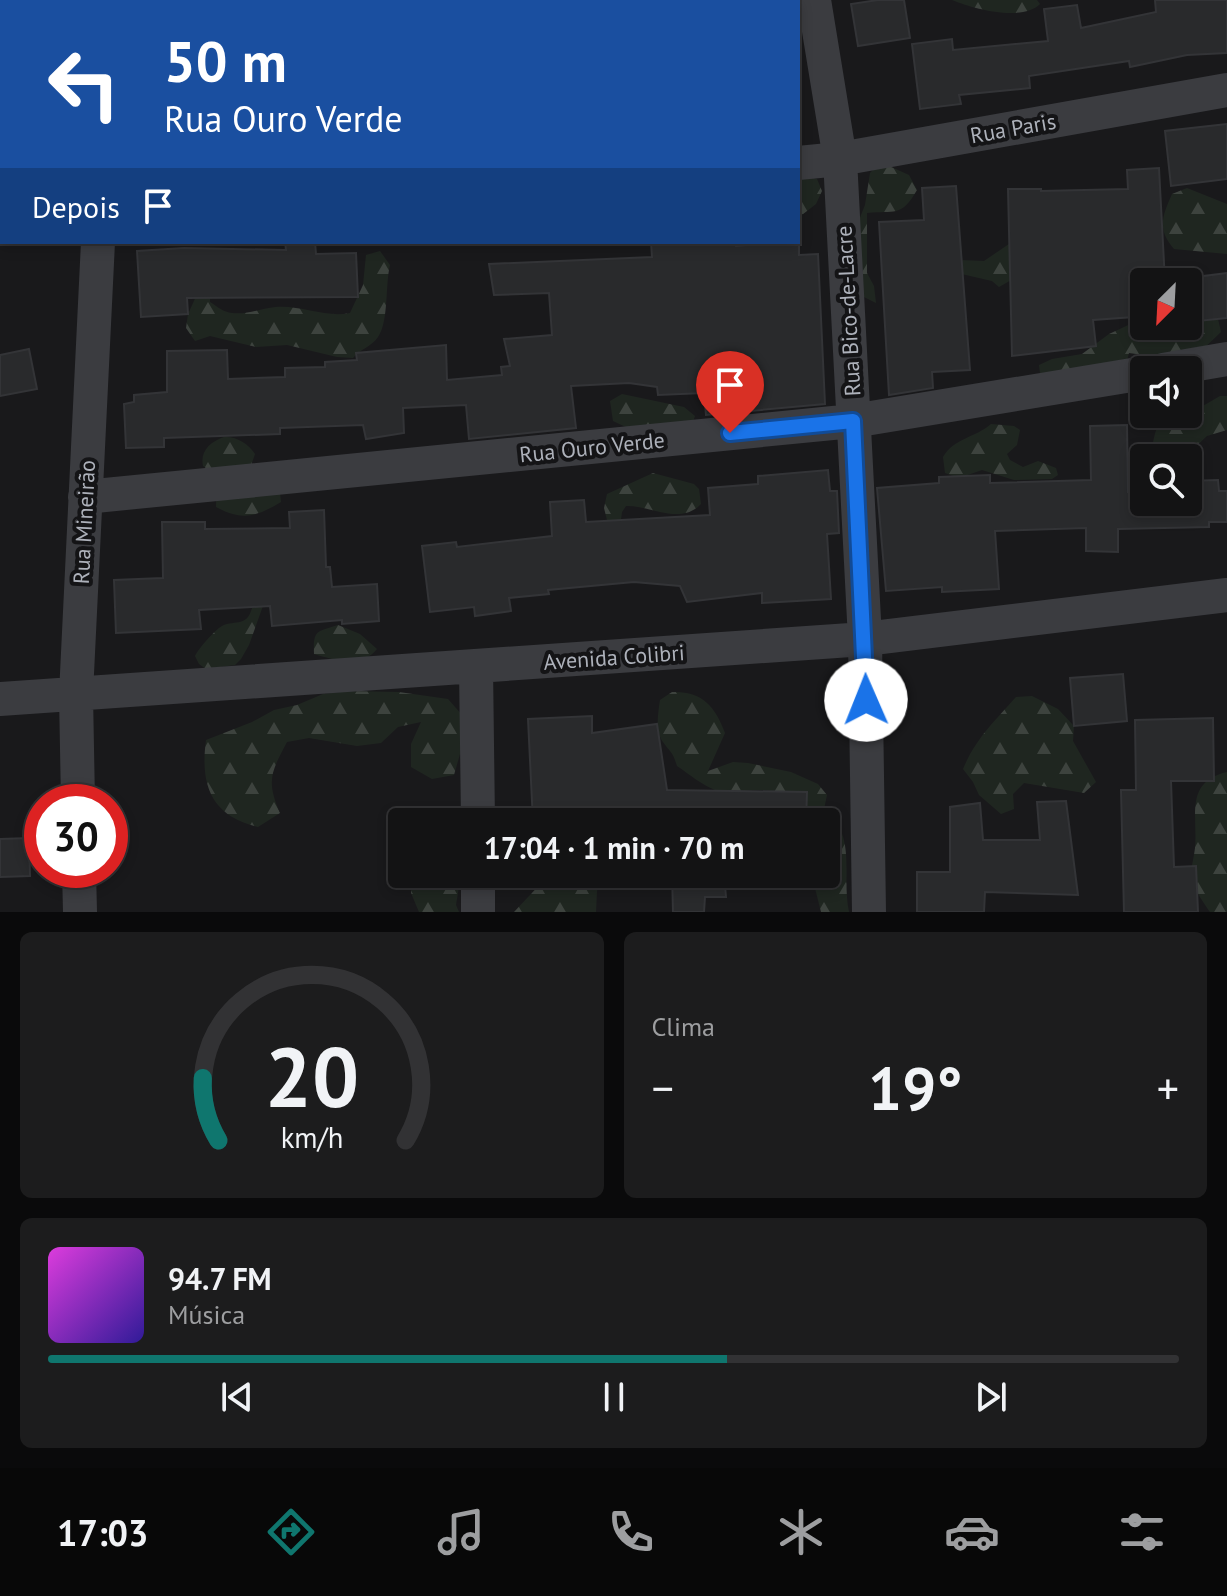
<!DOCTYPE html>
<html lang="pt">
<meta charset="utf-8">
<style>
:root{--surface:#131314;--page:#1c1c1d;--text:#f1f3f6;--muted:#9d9ea0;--line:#323234;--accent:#0f766e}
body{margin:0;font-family:"PT Sans",sans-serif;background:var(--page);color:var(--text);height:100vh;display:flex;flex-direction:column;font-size:30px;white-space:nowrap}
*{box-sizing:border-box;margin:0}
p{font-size:26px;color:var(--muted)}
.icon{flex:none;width:44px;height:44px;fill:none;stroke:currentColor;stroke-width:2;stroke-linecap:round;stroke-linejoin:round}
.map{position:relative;height:912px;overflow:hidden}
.drawer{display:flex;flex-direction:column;gap:20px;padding:20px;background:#0a0a0b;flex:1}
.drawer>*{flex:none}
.top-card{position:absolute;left:0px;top:0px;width:800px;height:244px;box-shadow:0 4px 12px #0003,0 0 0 2px var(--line);background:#1a4fa0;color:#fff;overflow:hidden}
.needle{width:52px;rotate:204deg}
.buttons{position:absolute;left:1130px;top:268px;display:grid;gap:16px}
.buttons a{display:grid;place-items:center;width:72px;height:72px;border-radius:8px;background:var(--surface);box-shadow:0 4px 12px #0003,0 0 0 2px var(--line);font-size:40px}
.speed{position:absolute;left:24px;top:784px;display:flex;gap:16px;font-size:40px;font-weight:700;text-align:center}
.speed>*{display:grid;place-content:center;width:104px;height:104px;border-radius:50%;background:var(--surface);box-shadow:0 4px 12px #0003,0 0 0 2px var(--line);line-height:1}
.speed .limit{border:12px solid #d22;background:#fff;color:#111}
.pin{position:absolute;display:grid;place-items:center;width:68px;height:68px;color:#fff;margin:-82px -34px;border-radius:50% 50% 50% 0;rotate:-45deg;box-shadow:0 0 8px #0007}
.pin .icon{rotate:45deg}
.me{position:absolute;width:88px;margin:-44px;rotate:359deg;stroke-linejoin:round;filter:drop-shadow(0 0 6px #0008)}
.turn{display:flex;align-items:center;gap:28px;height:168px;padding:0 32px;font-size:36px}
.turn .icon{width:104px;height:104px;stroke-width:2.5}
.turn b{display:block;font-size:56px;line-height:68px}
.then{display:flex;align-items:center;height:76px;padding:0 32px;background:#0003;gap:16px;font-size:30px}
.big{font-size:60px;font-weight:700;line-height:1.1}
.drawer .card{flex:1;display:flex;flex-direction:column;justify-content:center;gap:12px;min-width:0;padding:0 28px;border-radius:12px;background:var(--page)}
.drawer .dial{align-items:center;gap:0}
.dial svg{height:208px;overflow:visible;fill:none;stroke:var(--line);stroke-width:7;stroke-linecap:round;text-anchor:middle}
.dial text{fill:var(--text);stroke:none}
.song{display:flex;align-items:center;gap:24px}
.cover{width:96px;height:96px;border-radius:12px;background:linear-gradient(135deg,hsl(300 70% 55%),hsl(250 70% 35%))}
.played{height:8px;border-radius:4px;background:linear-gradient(90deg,var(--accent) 60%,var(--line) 60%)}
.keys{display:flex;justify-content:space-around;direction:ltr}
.heat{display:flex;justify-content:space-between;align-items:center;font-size:44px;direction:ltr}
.drawer .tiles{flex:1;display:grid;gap:20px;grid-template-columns:1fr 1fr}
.card:last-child{grid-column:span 2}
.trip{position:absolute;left:388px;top:808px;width:452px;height:80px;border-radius:8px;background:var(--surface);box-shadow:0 4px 12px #0003,0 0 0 2px var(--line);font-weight:700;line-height:80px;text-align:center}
.dock{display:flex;height:128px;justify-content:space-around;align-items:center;background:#080808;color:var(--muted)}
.dock .icon{width:56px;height:56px}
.dock .selected{color:var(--accent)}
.dock b{font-size:36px;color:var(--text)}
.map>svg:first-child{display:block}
.forest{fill:url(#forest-firs)}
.building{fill:#292a2c;stroke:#333437;stroke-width:2}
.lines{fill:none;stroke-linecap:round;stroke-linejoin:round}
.minor{stroke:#3b3c40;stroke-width:34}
.route-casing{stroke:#114b97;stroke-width:20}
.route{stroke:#1a73e8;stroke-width:14}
.labels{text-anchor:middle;stroke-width:8;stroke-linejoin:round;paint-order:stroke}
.street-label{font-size:22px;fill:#adb1ba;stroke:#141416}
</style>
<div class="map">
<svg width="1227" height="912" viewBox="0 0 1227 912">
<defs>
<pattern id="forest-firs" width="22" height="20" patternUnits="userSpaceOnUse" patternTransform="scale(2)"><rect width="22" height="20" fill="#1f2620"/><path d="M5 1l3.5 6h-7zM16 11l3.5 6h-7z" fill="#3d433e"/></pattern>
</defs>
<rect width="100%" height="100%" fill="#19191b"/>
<path class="forest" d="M 952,0 L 1037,0 L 1040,4 C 1022,22 974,9 952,0 Z
M 880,162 L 909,175 L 917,190 C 901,218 894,210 867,213 L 867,273 L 874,286 L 876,303 L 862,296 L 859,220 L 865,205 L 870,173 Z
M 802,175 L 817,179 L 822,191 L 816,204 L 798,218 L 798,179 Z
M 1187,188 L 1227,204 L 1227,254 L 1174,249 C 1157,229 1162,217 1172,194 Z
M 1009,244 L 1014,246 L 1013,279 L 999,287 L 992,281 L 953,272 L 959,260 L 984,261 Z
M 206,248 L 215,259 L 210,287 L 210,302 C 218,307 223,312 232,313 C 248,315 261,308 276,307 C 301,305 326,318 350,313 L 363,285 L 366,255 L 380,251 L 390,265 C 385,285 389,321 378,337 C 371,347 360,349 353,358 L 337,357 L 287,345 L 256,347 L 210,336 L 195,341 L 186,328 L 188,314 L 199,290 L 191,260 Z
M 1205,318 L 1218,319 L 1221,332 L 1200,352 L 1150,356 L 1129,353 L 1126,364 L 1041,381 L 1039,365 L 1052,359 L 1082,354 L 1109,334 L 1137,321 L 1144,322 L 1144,326 L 1193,329 Z
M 622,394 L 684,407 L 695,416 L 692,424 L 630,429 L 613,421 L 610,401 Z
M 1220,396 L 1227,396 L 1227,430 L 1207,436 L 1191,451 L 1169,453 L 1163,458 L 1149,458 C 1158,431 1151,414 1188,414 L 1188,411 L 1196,410 Z
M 991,424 L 1014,426 L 1020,430 L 1017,445 L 1007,454 L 1010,460 L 1023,467 L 1038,461 L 1056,468 L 1058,475 L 1052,479 L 1014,480 L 982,470 L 959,478 L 945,473 L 943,457 C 954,438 975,438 991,424 Z
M 224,437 C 236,436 249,444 255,454 L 248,474 L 280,493 L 281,502 C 256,517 242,521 216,507 L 217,476 L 203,466 C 200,451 210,442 224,437 Z
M 653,473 L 694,484 L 699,489 L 701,504 C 680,526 650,505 626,506 L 622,512 L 620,527 L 608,524 L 604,508 L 607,494 Z
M 264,603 L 249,645 L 241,659 L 235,665 L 206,669 L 199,664 L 195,656 C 199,648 215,630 222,626 C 236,619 248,629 253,604 Z
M 338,625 L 360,634 L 377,649 C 362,668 334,660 314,654 C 313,629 317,632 338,625 Z
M 348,691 L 399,692 L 448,699 L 463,716 L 464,740 L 454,775 L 432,779 L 411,767 L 411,744 L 421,722 L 398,727 L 381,743 L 357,746 L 309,738 L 287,742 C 271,772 266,781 280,813 L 258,827 C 211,816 200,785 206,740 L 252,722 L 274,710 L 297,705 L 323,694 Z
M 672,692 C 702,691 715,706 725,733 L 708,771 L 733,762 L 748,763 L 791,772 L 818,784 L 827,795 L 824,809 C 858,836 841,875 849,912 L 821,912 L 815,888 C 783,867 768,884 737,875 L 826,874 L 826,822 L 811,822 C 801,805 780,789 760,790 C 745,790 730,795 715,790 C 702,785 689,774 677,766 C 673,752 671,753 663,742 C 655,731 658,714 660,700 Z
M 1032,696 L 1058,709 L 1074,726 L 1073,741 L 1096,782 L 1084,793 L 1024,783 L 1013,794 L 1014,809 L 1001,814 L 979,795 L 973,782 L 963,769 C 976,738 994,722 1016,697 Z
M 1227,772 L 1227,912 L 1210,912 C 1203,902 1195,891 1192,879 C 1190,869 1194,858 1195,848 C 1198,816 1184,782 1227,772 Z
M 411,874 L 461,874 L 456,905 L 459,912 L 419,912 L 411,893 Z
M 560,874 L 600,874 L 602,879 L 597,891 L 596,912 L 514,912 L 545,879 Z"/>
<path class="building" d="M 878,0 L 904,0 L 910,38 L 858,46 L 851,4 Z
M 1155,0 L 1227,0 L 1227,53 L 1187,55 L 1130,67 L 1129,61 L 1029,76 L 1030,88 L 959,95 L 961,104 L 920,109 L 912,44 L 952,39 L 953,50 L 1048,41 L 1044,9 L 1077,5 L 1081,28 L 1156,12 Z
M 1227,124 L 1227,179 L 1171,186 L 1165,131 Z
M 1159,168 L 1165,282 L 1132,282 L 1134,317 L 1093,320 L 1096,346 L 1012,356 L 1008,189 L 1041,189 L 1041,191 L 1128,189 L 1127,170 Z
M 956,186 L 970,370 L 932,372 L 933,388 L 889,395 L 879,222 L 924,220 L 922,188 Z
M 799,241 L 799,255 L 818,254 L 825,404 L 706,415 L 704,393 L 658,395 L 657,387 L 629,383 L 571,386 L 576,428 L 469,439 L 466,405 L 403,408 L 404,433 L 366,439 L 363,425 L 280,428 L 280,434 L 164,438 L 164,447 L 126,448 L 124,404 L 134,402 L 134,395 L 167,392 L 167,351 L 227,350 L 228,379 L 285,377 L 285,368 L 325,367 L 325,362 L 357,360 L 356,353 L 446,345 L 447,380 L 502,375 L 501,367 L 510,366 L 504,339 L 552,335 L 549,293 L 494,295 L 489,264 L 652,257 L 651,242 L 735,242 L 736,246 Z
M 285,242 L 315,242 L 316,254 L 356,253 L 358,297 L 187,298 L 188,314 L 141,317 L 137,251 L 184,248 L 286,250 Z
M 1227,273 L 1227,318 L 1188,322 L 1188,278 Z
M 29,349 L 37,389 L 0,396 L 0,355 Z
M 1127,425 L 1128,492 L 1144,493 L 1144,502 L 1188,502 L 1188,481 L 1218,480 L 1219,491 L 1227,491 L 1227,522 L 1209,522 L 1209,527 L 1118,529 L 1118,552 L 1086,551 L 1086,528 L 995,531 L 999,589 L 942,592 L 942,587 L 886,591 L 877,488 L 939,483 L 939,477 L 990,475 L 990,483 L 1091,480 L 1090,426 Z
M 828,470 L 830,491 L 837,491 L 839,533 L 827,534 L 831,599 L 762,603 L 762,593 L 687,602 L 680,586 L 634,582 L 548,590 L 549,594 L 509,598 L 511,611 L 475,616 L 474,607 L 430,612 L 422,546 L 456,542 L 457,547 L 552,536 L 550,502 L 584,500 L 586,522 L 710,515 L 708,488 L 758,484 L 758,476 Z
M 324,510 L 326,567 L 330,567 L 332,587 L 377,584 L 379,621 L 342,624 L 342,620 L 272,626 L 270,606 L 199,610 L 201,629 L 116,633 L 114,580 L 163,578 L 162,522 L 205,522 L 205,529 L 290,528 L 289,512 Z
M 1123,674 L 1127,721 L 1074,726 L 1070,678 Z
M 592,716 L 592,733 L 657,724 L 667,790 L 807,792 L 806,822 L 627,822 L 627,820 L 533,822 L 528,719 Z
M 1213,718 L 1214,781 L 1171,781 L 1174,867 L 1196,866 L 1198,912 L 1124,912 L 1121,790 L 1136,790 L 1135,720 Z
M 1066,801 L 1078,895 L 985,892 L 984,912 L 917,912 L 917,872 L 950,872 L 950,807 L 980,803 L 983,840 L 1040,840 L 1037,802 Z
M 29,838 L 30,876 L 0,877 L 0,839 Z
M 672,874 L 724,874 L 726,897 L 705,897 L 704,912 L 673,912 Z"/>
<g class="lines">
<path class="minor" d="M 86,0 L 86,2
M 814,0 L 840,159 L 865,639 L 869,912
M 798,163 L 840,159 L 1227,90
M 1163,370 L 1227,359
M 85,497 L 853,421 L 1144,373
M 476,666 L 478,822
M 0,699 L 865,639 L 1227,595
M 78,802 L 76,694 L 98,242
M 79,870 L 80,912
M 478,874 L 478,912"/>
</g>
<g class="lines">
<defs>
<path id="route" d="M 730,433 L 853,421 L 866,700"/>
</defs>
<use href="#route" class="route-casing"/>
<use href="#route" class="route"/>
</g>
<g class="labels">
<g class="street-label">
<text transform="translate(1013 128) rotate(-10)" y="8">Rua Paris</text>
<text transform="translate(848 311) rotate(-93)" y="8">Rua Bico-de-Lacre</text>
<text transform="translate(592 447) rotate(-6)" y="8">Rua Ouro Verde</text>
<text transform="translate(84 522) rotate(-87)" y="8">Rua Mineirão</text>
<text transform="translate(614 657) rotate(-4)" y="8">Avenida Colibri</text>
</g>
</g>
</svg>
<div class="buttons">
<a><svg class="needle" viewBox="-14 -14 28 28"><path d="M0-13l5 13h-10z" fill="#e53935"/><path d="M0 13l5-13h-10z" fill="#9d9ea0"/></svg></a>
<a><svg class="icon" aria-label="sound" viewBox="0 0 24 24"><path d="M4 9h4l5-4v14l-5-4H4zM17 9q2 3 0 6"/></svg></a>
<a><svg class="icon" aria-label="search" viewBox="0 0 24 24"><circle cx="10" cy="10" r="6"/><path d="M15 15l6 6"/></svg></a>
</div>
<div class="speed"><div class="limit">30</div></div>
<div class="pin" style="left:730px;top:433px;background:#d93025"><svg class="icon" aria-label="arrive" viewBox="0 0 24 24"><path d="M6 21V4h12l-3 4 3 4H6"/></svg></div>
<svg class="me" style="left:866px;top:700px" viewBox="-20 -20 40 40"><circle r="19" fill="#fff"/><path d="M0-13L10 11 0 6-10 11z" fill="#1a73e8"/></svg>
<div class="trip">17:04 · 1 min · 70 m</div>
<div class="top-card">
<div class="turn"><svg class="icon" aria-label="left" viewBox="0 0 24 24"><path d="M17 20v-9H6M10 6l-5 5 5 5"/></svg><div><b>50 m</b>Rua Ouro Verde</div></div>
<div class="then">Depois<svg class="icon" aria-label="arrive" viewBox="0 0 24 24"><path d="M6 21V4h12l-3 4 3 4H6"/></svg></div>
</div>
</div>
<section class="drawer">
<div class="tiles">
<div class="card dial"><svg viewBox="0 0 100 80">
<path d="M14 69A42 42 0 1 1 86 69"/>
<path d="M14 69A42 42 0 0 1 8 45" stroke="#0f766e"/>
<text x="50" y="56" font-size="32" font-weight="700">20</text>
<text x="50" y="72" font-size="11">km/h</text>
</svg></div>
<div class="card"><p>Clima</p>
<div class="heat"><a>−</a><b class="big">19°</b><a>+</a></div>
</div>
<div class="card">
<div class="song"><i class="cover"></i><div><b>94.7 FM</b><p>Música</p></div></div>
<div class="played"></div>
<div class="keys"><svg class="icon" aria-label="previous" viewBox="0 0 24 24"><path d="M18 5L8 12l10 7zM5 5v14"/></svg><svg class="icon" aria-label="pause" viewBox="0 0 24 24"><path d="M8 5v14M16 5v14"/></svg><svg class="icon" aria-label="next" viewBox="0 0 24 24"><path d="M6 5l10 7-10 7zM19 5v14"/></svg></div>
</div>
</div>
</section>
<nav class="dock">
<b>17:03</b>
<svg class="icon selected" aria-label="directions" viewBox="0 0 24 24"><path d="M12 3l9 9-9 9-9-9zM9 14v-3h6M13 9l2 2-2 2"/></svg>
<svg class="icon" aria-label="music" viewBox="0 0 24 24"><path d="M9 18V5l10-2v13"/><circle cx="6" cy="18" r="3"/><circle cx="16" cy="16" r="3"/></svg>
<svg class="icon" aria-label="phone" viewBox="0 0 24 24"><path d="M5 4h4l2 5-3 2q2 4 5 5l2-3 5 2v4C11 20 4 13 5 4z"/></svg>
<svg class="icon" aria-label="climate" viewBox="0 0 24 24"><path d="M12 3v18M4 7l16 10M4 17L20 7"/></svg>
<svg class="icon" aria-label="car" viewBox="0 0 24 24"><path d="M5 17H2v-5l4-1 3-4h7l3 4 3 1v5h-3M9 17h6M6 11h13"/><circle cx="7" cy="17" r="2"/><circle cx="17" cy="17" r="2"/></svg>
<svg class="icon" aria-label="filters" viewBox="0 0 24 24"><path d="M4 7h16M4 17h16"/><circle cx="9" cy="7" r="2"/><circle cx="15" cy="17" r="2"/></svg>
</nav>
